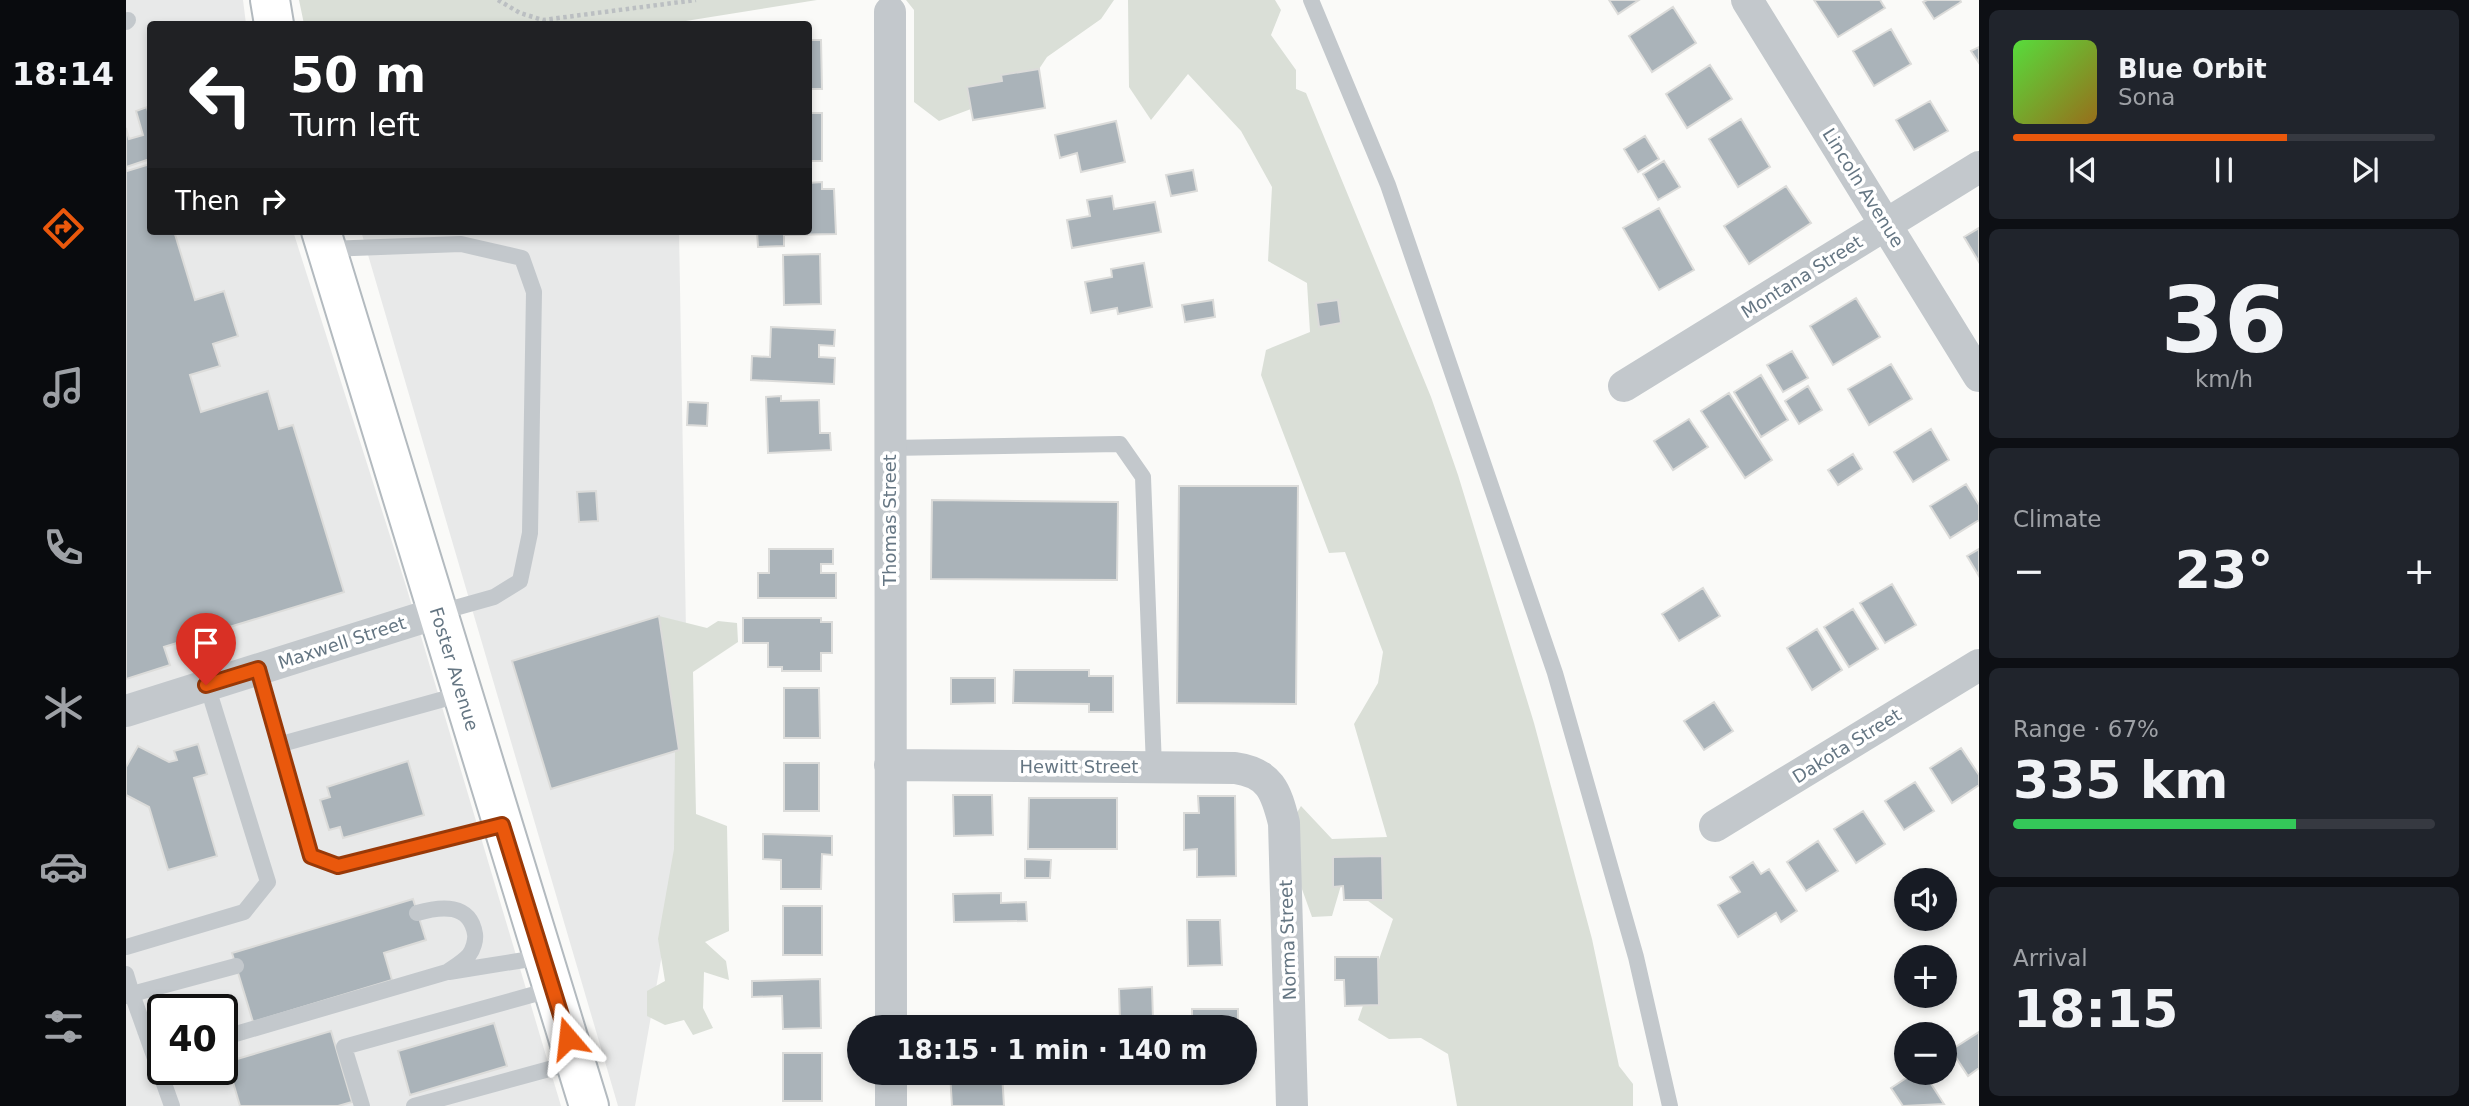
<!DOCTYPE html>
<meta charset="utf-8">
<style>
:root{--surface:#171b24;--page:#20242c;--text:#f1f3f6;--muted:#9ea1a6;--line:#363941;--accent:#ea580c}
body{margin:0;font-family:"DejaVu Sans",sans-serif;background:var(--page);color:var(--text);height:100vh;display:flex;flex-direction:column;font-size:26px;white-space:nowrap}
*{box-sizing:border-box;margin:0}
p{font-size:23px;color:var(--muted)}
.icon{flex:none;width:38px;height:38px;fill:none;stroke:currentColor;stroke-width:2;stroke-linecap:round;stroke-linejoin:round}
.map{position:relative;flex:1;overflow:hidden}
.sheet{display:flex;flex-direction:column;gap:10px;padding:10px;background:#0d0f14;width:490px}
.sheet>*{flex:none}
.guide{position:absolute;left:21px;top:21px;width:665px;height:214px;border-radius:7px;box-shadow:0 4px 10px #0003;background:#202124;color:#fff;overflow:hidden}
.fabs{position:absolute;left:1768px;top:868px;display:grid;gap:14px}
.fabs a{display:grid;place-items:center;width:63px;height:63px;border-radius:50%;background:var(--surface);box-shadow:0 4px 10px #0003;font-size:35px}
.speed{position:absolute;left:21px;top:994px;display:flex;gap:14px;font-size:35px;font-weight:700;text-align:center}
.speed>*{display:grid;place-content:center;width:91px;height:91px;border-radius:50%;background:var(--surface);box-shadow:0 4px 10px #0003;line-height:1}
.speed .limit{border:4px solid #111;border-radius:10px;background:#fff;color:#111}
.pin{position:absolute;display:grid;place-items:center;width:60px;height:60px;color:#fff;margin:-72px -30px;border-radius:50% 50% 50% 0;rotate:-45deg;box-shadow:0 0 7px #0007}
.pin .icon{rotate:45deg}
.me{position:absolute;width:77px;margin:-38px;rotate:343deg;stroke-linejoin:round;filter:drop-shadow(0 0 5px #0008)}
.turn{display:flex;align-items:center;gap:24px;height:147px;padding:0 28px;font-size:32px}
.turn .icon{width:91px;height:91px;stroke-width:2.5}
.turn b{display:block;font-size:49px;line-height:60px}
.then{display:flex;align-items:center;height:66px;padding:0 28px;background:#0003;gap:14px;font-size:26px}
.big{font-size:52px;font-weight:800;line-height:1.1}
.sheet .card{flex:1;display:flex;flex-direction:column;justify-content:center;gap:10px;min-width:0;padding:0 24px;border-radius:10px;background:var(--page)}
.sheet .dial{align-items:center;gap:0}
.dial b{font-size:91px;line-height:1}
.song{display:flex;align-items:center;gap:21px}
.cover{width:84px;height:84px;border-radius:10px;background:linear-gradient(135deg,hsl(110 70% 55%),hsl(40 70% 35%))}
.played{height:7px;border-radius:4px;background:linear-gradient(90deg,var(--accent) 65%,var(--line) 65%)}
.keys{display:flex;justify-content:space-around;direction:ltr}
.heat{display:flex;justify-content:space-between;align-items:center;font-size:38px;direction:ltr}
.charge{height:10px;border-radius:5px;background:linear-gradient(90deg,#34c759 67%,var(--line) 0)}
.trip{position:absolute;left:721px;top:1015px;width:410px;height:70px;border-radius:35px;background:var(--surface);box-shadow:0 4px 10px #0003;font-weight:800;line-height:70px;text-align:center}
main{display:flex;flex:1;min-height:0}
.menu{display:flex;flex-direction:column;width:126px;justify-content:space-around;align-items:center;background:#090b0e;color:var(--muted)}
.menu .icon{width:49px;height:49px}
.menu .on{color:var(--accent)}
.menu b{font-size:32px;color:var(--text)}
.map>svg:first-child{display:block}
.built{fill:#e8e9e9;fill-rule:evenodd}
.green{fill:#dadfd7}
.building{fill:#aab3b9;stroke:#dcdcda;stroke-width:2}
.lines{fill:none;stroke-linecap:round;stroke-linejoin:round}
.secondary-casing{stroke:#b3babf;stroke-width:42}
.path{stroke:#bbbfc2;stroke-width:4.5;stroke-dasharray:3.5 3.5;stroke-linecap:butt}
.lane{stroke:#c3c8cc;stroke-width:16}
.street{stroke:#c3c8cc;stroke-width:32}
.secondary{stroke:#fff;stroke-width:38}
.route-casing{stroke:#983908;stroke-width:18}
.route{stroke:#ea580c;stroke-width:12}
.labels{text-anchor:middle;stroke-width:7;stroke-linejoin:round;paint-order:stroke}
.street-label{font-size:18px;fill:#657683;stroke:#fff}
</style>
<main>
<nav class="menu">
<b>18:14</b>
<svg class="icon on" aria-label="directions" viewBox="0 0 24 24"><path d="M12 3l9 9-9 9-9-9zM9 14v-3h6M13 9l2 2-2 2"/></svg>
<svg class="icon" aria-label="music" viewBox="0 0 24 24"><path d="M9 18V5l10-2v13"/><circle cx="6" cy="18" r="3"/><circle cx="16" cy="16" r="3"/></svg>
<svg class="icon" aria-label="phone" viewBox="0 0 24 24"><path d="M5 4h4l2 5-3 2q2 4 5 5l2-3 5 2v4C11 20 4 13 5 4z"/></svg>
<svg class="icon" aria-label="climate" viewBox="0 0 24 24"><path d="M12 3v18M4 7l16 10M4 17L20 7"/></svg>
<svg class="icon" aria-label="car" viewBox="0 0 24 24"><path d="M5 17H2v-5l4-1 3-4h7l3 4 3 1v5h-3M9 17h6M6 11h13"/><circle cx="7" cy="17" r="2"/><circle cx="17" cy="17" r="2"/></svg>
<svg class="icon" aria-label="filters" viewBox="0 0 24 24"><path d="M4 7h16M4 17h16"/><circle cx="9" cy="7" r="2"/><circle cx="15" cy="17" r="2"/></svg>
</nav>
<div class="map">
<svg width="1853" height="1106" viewBox="0 0 1853 1106">
<rect width="100%" height="100%" fill="#fafaf8"/>
<path class="built" d="M 0,0 L 117,0 L 120,24 L 24,24 L 24,231 L 167,231 L 280,586 L 435,1106 L 0,1106 ZM 37,1010 L 96,1010 L 96,1069 L 37,1069 Z
M 235,231 L 553,231 L 563,803 L 509,1106 L 492,1106 Z"/>
<path class="green" d="M 173,0 L 691,0 L 541,24 L 178,24 Z
M 780,0 L 988,0 L 975,19 L 921,57 L 913,69 L 853,106 L 813,121 L 788,102 L 788,10 Z
M 1002,0 L 1149,0 L 1155,10 L 1145,35 L 1170,70 L 1170,89 L 1180,93 L 1305,397 L 1332,475 L 1408,723 L 1466,939 L 1493,1066 L 1507,1084 L 1507,1106 L 1331,1106 L 1322,1054 L 1295,1038 L 1263,1039 L 1232,1020 L 1267,919 L 1216,882 L 1206,916 L 1186,917 L 1172,878 L 1150,847 L 1175,806 L 1206,839 L 1261,837 L 1228,724 L 1252,683 L 1257,652 L 1219,552 L 1203,553 L 1135,375 L 1140,350 L 1184,332 L 1181,283 L 1142,261 L 1146,187 L 1115,131 L 1062,74 L 1025,120 L 1003,87 Z
M 533,616 L 581,628 L 592,621 L 611,623 L 612,642 L 567,672 L 570,814 L 601,826 L 603,931 L 579,942 L 600,961 L 603,980 L 578,972 L 577,1008 L 587,1028 L 567,1035 L 558,1020 L 539,1025 L 521,1016 L 521,991 L 539,981 L 532,939 L 548,849 L 549,751 L 553,750 Z"/>
<path class="building" d="M 1483,0 L 1513,0 L 1492,14 Z
M 1688,0 L 1754,0 L 1759,8 L 1712,37 Z
M 1801,0 L 1834,0 L 1835,2 L 1808,19 L 1797,2 Z
M 1547,7 L 1570,43 L 1526,72 L 1503,36 Z
M 1765,29 L 1785,64 L 1748,86 L 1727,51 Z
M 682,40 L 695,40 L 696,89 L 682,89 Z
M 1853,47 L 1853,63 L 1845,51 Z
M 1584,65 L 1606,99 L 1561,128 L 1540,94 Z
M 913,69 L 919,108 L 847,120 L 841,87 L 876,81 L 875,75 Z
M 1804,101 L 1822,131 L 1788,150 L 1770,120 Z
M 21,107 L 24,120 L 24,159 L 0,167 L 1,171 L 24,164 L 24,231 L 48,231 L 69,300 L 98,291 L 112,336 L 87,344 L 94,366 L 64,375 L 75,412 L 142,391 L 153,429 L 167,425 L 218,592 L 38,647 L 44,665 L 0,679 L 0,128 L 3,139 L 17,135 L 10,111 Z
M 682,113 L 696,113 L 696,161 L 682,161 Z
M 1615,119 L 1644,167 L 1612,187 L 1583,139 Z
M 990,121 L 999,162 L 955,172 L 951,153 L 934,158 L 929,135 Z
M 1519,136 L 1533,159 L 1512,172 L 1498,149 Z
M 1538,161 L 1554,187 L 1532,200 L 1517,174 Z
M 1067,170 L 1071,191 L 1045,196 L 1040,175 Z
M 696,182 L 696,189 L 708,189 L 710,234 L 658,235 L 658,246 L 632,247 L 631,231 L 682,231 L 682,183 Z
M 1660,186 L 1685,223 L 1623,264 L 1598,226 Z
M 986,196 L 988,209 L 1029,202 L 1035,232 L 946,248 L 941,220 L 964,216 L 961,200 Z
M 1533,208 L 1568,270 L 1533,290 L 1497,228 Z
M 1853,228 L 1853,262 L 1838,237 Z
M 694,254 L 695,304 L 658,305 L 657,255 Z
M 1018,263 L 1026,307 L 992,314 L 991,308 L 965,313 L 959,282 L 986,277 L 985,269 Z
M 1730,298 L 1754,337 L 1707,365 L 1684,326 Z
M 1087,300 L 1089,317 L 1059,322 L 1056,305 Z
M 1212,300 L 1215,323 L 1193,327 L 1190,303 Z
M 645,327 L 709,330 L 708,346 L 693,345 L 693,357 L 709,358 L 708,384 L 625,380 L 626,356 L 644,357 Z
M 1666,351 L 1682,378 L 1657,392 L 1641,365 Z
M 1765,364 L 1786,399 L 1743,425 L 1722,389 Z
M 1635,375 L 1662,420 L 1635,437 L 1608,392 Z
M 1682,386 L 1696,410 L 1673,424 L 1659,401 Z
M 1603,393 L 1646,460 L 1619,478 L 1575,411 Z
M 655,396 L 655,401 L 693,400 L 694,433 L 704,433 L 705,450 L 642,453 L 640,397 Z
M 562,402 L 582,403 L 581,426 L 561,425 Z
M 1563,419 L 1582,447 L 1547,470 L 1528,441 Z
M 1805,429 L 1823,460 L 1787,482 L 1768,452 Z
M 1727,454 L 1736,469 L 1712,485 L 1702,470 Z
M 1840,484 L 1853,505 L 1853,520 L 1824,538 L 1804,506 Z
M 1053,486 L 1172,486 L 1170,704 L 1051,703 Z
M 470,491 L 472,521 L 453,522 L 451,492 Z
M 806,500 L 992,502 L 991,580 L 805,579 Z
M 643,549 L 707,549 L 707,564 L 695,564 L 695,573 L 710,573 L 710,598 L 632,598 L 632,573 L 643,573 Z
M 1853,549 L 1853,576 L 1841,556 Z
M 1766,584 L 1790,625 L 1759,643 L 1734,603 Z
M 1577,588 L 1594,616 L 1553,641 L 1536,614 Z
M 1727,609 L 1752,649 L 1723,667 L 1698,627 Z
M 533,616 L 553,750 L 425,789 L 386,661 Z
M 617,618 L 695,618 L 695,622 L 706,622 L 706,653 L 695,653 L 695,671 L 656,671 L 656,667 L 642,667 L 642,643 L 617,643 Z
M 1691,629 L 1716,670 L 1686,690 L 1661,648 Z
M 888,670 L 963,670 L 963,676 L 987,676 L 987,712 L 963,712 L 963,704 L 887,703 Z
M 825,678 L 869,678 L 869,703 L 825,704 Z
M 658,688 L 693,688 L 694,738 L 658,738 Z
M 1588,702 L 1607,731 L 1578,750 L 1558,721 Z
M 72,744 L 81,774 L 68,778 L 91,856 L 42,870 L 23,807 L 0,795 L 0,767 L 12,746 L 43,762 L 51,760 L 48,751 Z
M 1835,748 L 1853,775 L 1853,785 L 1826,803 L 1804,768 Z
M 282,761 L 298,815 L 217,838 L 214,827 L 203,830 L 194,800 L 204,797 L 201,787 Z
M 658,763 L 693,763 L 693,811 L 658,811 Z
M 1789,782 L 1808,811 L 1778,830 L 1759,801 Z
M 827,795 L 866,795 L 867,835 L 828,836 Z
M 1072,796 L 1109,796 L 1110,876 L 1071,877 L 1071,849 L 1058,850 L 1058,813 L 1073,813 Z
M 903,798 L 991,798 L 991,849 L 902,849 Z
M 1737,811 L 1759,844 L 1730,863 L 1708,829 Z
M 637,834 L 706,836 L 706,855 L 696,854 L 695,889 L 655,889 L 655,860 L 637,859 Z
M 1692,841 L 1712,871 L 1680,891 L 1661,862 Z
M 1256,856 L 1257,900 L 1218,900 L 1217,886 L 1207,887 L 1207,857 Z
M 899,859 L 925,860 L 924,878 L 899,878 Z
M 1627,862 L 1635,874 L 1643,869 L 1671,911 L 1655,922 L 1650,913 L 1612,937 L 1592,905 L 1614,892 L 1604,877 Z
M 875,893 L 875,903 L 900,902 L 901,921 L 828,922 L 827,894 Z
M 287,899 L 300,940 L 258,953 L 266,980 L 127,1022 L 106,953 Z
M 657,906 L 696,906 L 696,955 L 657,955 Z
M 1061,920 L 1094,920 L 1096,965 L 1062,966 Z
M 1209,957 L 1252,957 L 1253,1005 L 1219,1006 L 1218,980 L 1209,980 Z
M 694,979 L 695,1028 L 657,1029 L 656,996 L 626,997 L 626,981 Z
M 1026,987 L 1027,1020 L 994,1021 L 993,989 Z
M 1066,1009 L 1112,1009 L 1112,1027 L 1066,1027 Z
M 888,1022 L 888,1027 L 827,1027 L 827,1023 Z
M 368,1023 L 381,1066 L 284,1095 L 272,1051 Z
M 205,1031 L 226,1102 L 212,1106 L 114,1106 L 101,1062 Z
M 1853,1032 L 1853,1068 L 1842,1076 L 1825,1050 Z
M 657,1053 L 696,1053 L 696,1101 L 657,1101 Z
M 824,1073 L 876,1073 L 878,1106 L 826,1106 Z
M 1788,1073 L 1798,1073 L 1818,1104 L 1777,1106 L 1765,1088 Z"/>
<g class="lines">
<defs>
<path id="secondary" d="M 144,0 L 148,24
M 195,231 L 463,1106"/>
</defs>
<use href="#secondary" class="secondary-casing"/>
<path class="path" d="M 372,0 L 394,13 L 417,20 L 570,0"/>
<path class="lane" d="M 1185,0 L 1262,185 L 1429,673 L 1510,957 L 1544,1106
M 0,22 L 2,20
M 201,249 L 335,244 L 396,258 L 408,292 L 404,533 L 394,581 L 368,597 L 311,613
M 764,448 L 994,444 L 1017,477 L 1028,767
M 132,669 L 185,856 L 212,866 L 376,825
M 152,745 L 336,694
M 0,947 L 118,912 L 142,882 L 81,685
M 323,972 L 417,957
M 0,974 L 6,994 L 0,996
M 19,1031 L 37,1034
M 96,1038 L 321,972 C 328,967 338,961 343,955 C 347,950 350,940 349,934 C 344,903 315,906 291,913
M 46,1106 L 6,994 L 110,966
M 236,1106 L 218,1047 L 427,989
M 288,1106 L 449,1062"/>
<path class="street" d="M 1621,0 L 1853,376
M 764,12 L 765,1027
M 1498,386 L 1853,167
M 0,711 L 311,613
M 764,765 L 1109,768 C 1144,773 1150,791 1158,823 L 1166,1106
M 1589,826 L 1853,665
M 765,1073 L 765,1106"/>
<use href="#secondary" class="secondary"/>
</g>
<g class="lines">
<defs>
<path id="route" d="M 80,685 L 132,669 L 185,856 L 212,866 L 376,825 L 442,1038"/>
</defs>
<use href="#route" class="route-casing"/>
<use href="#route" class="route"/>
</g>
<g class="labels">
<g class="street-label">
<text transform="translate(1737 188) rotate(58)" y="6">Lincoln Avenue</text>
<text transform="translate(1676 277) rotate(-32)" y="6">Montana Street</text>
<text transform="translate(764 520) rotate(-90)" y="6">Thomas Street</text>
<text transform="translate(216 643) rotate(-18)" y="6">Maxwell Street</text>
<text transform="translate(328 669) rotate(73)" y="6">Foster Avenue</text>
<text transform="translate(1721 746) rotate(-32)" y="6">Dakota Street</text>
<text x="953" y="773">Hewitt Street</text>
<text transform="translate(1162 940) rotate(-92)" y="6">Norma Street</text>
</g>
</g>
</svg>
<div class="fabs">
<a><svg class="icon" aria-label="sound" viewBox="0 0 24 24"><path d="M4 9h4l5-4v14l-5-4H4zM17 9q2 3 0 6"/></svg></a>
<a>+</a>
<a>−</a>
</div>
<div class="speed"><div class="limit">40</div></div>
<div class="pin" style="left:80px;top:685px;background:#d93025"><svg class="icon" aria-label="arrive" viewBox="0 0 24 24"><path d="M6 21V4h12l-3 4 3 4H6"/></svg></div>
<svg class="me" style="left:442px;top:1038px" viewBox="-20 -20 40 40"><path d="M0-17L14 15 0 8-14 15z" fill="#ea580c" stroke="#fff" stroke-width="4"/></svg>
<div class="trip">18:15 · 1 min · 140 m</div>
<div class="guide">
<div class="turn"><svg class="icon" aria-label="left" viewBox="0 0 24 24"><path d="M17 20v-9H6M10 6l-5 5 5 5"/></svg><div><b>50 m</b>Turn left</div></div>
<div class="then">Then<svg class="icon" aria-label="right" viewBox="0 0 24 24"><path d="M7 20v-9h11M14 6l5 5-5 5"/></svg></div>
</div>
</div>
<section class="sheet">
<div class="card">
<div class="song"><i class="cover"></i><div><b>Blue Orbit</b><p>Sona</p></div></div>
<div class="played"></div>
<div class="keys"><svg class="icon" aria-label="previous" viewBox="0 0 24 24"><path d="M18 5L8 12l10 7zM5 5v14"/></svg><svg class="icon" aria-label="pause" viewBox="0 0 24 24"><path d="M8 5v14M16 5v14"/></svg><svg class="icon" aria-label="next" viewBox="0 0 24 24"><path d="M6 5l10 7-10 7zM19 5v14"/></svg></div>
</div>
<div class="card dial"><b>36</b><p>km/h</p></div>
<div class="card"><p>Climate</p>
<div class="heat"><a>−</a><b class="big">23°</b><a>+</a></div>
</div>
<div class="card"><p>Range · 67%</p><b class="big">335 km</b><div class="charge"></div></div>
<div class="card"><p>Arrival</p><b class="big">18:15</b></div>
</section>
</main>
